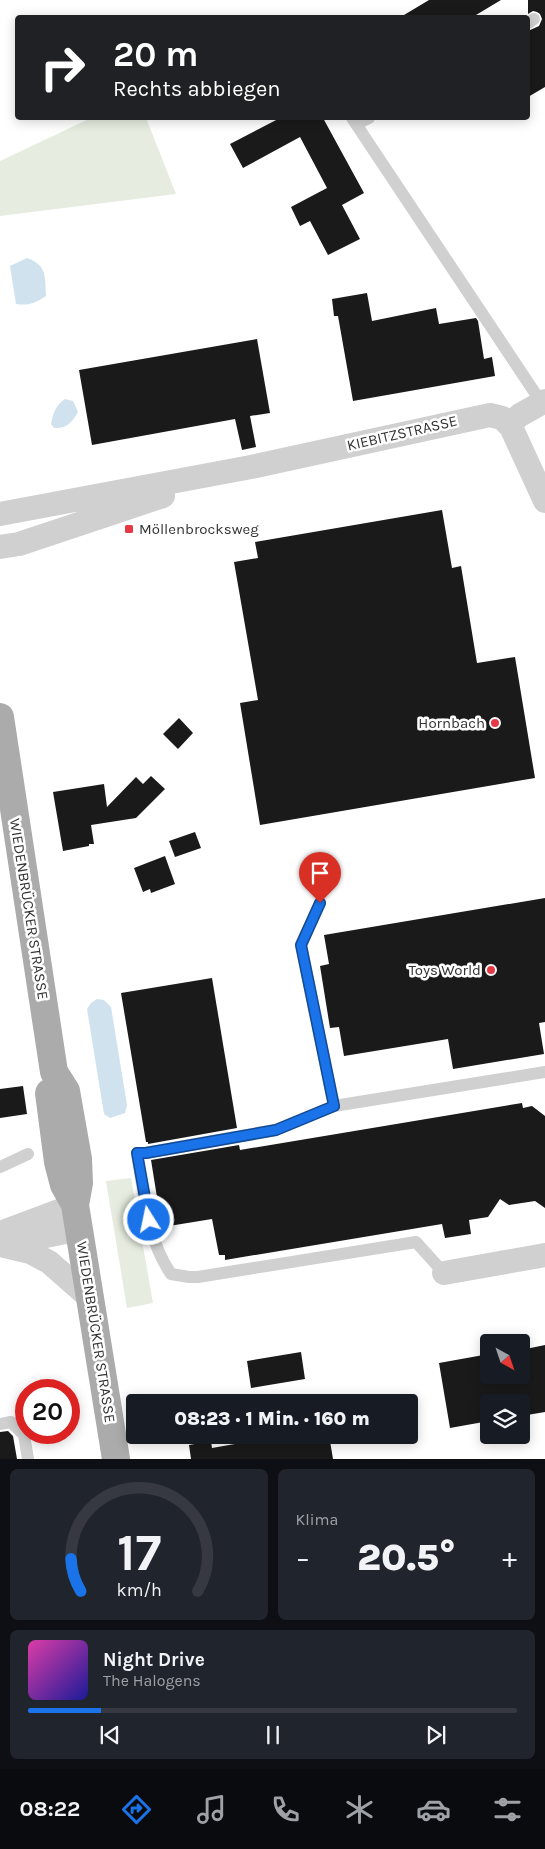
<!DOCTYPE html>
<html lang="de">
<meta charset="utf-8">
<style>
:root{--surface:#171b24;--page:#20242c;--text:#f1f3f6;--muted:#9ea1a6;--line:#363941;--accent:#1a73e8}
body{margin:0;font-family:Karla,sans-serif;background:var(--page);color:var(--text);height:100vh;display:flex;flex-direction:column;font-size:19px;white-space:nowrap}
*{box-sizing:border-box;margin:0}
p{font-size:16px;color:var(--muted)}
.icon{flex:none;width:28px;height:28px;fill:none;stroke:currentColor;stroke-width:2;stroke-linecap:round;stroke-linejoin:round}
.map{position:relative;height:1459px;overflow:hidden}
.panel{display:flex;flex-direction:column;gap:10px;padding:10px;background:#0d0f14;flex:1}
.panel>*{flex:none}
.top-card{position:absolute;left:15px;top:15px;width:515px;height:105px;border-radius:5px;box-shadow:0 2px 12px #0003;background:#202124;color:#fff;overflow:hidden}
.needle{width:32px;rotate:140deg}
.fabs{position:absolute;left:480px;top:1334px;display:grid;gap:10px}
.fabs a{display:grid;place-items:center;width:50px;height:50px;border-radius:5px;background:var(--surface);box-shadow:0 2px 12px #0003;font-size:25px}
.speed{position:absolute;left:15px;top:1379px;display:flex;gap:10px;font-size:25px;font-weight:700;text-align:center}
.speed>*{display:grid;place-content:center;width:65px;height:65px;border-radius:50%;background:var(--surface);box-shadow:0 2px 12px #0003;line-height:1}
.speed .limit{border:8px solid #d22;background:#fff;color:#111}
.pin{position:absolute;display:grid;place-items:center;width:42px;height:42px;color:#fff;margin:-51px -21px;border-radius:50% 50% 50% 0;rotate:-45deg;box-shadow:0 0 5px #0007}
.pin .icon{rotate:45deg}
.me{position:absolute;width:55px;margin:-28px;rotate:350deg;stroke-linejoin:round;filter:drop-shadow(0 0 4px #0008)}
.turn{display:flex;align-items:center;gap:18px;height:105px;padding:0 15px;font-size:22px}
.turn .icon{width:65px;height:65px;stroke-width:2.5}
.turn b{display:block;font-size:35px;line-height:42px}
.big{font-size:38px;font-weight:800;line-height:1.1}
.panel .tile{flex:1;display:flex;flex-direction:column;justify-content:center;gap:8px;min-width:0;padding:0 18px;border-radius:8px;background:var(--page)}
.panel .dial{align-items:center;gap:0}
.dial svg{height:130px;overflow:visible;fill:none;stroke:var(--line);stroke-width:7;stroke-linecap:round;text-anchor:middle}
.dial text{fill:var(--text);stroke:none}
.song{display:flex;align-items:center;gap:15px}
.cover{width:60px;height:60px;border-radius:8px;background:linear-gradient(135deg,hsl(320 70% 55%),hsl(240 70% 35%))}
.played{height:5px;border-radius:2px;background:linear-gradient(90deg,var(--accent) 15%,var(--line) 15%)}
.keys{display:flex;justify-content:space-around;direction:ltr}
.heat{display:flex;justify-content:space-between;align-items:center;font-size:28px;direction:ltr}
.panel .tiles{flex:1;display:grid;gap:10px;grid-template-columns:1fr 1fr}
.tile:last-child{grid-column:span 2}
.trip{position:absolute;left:126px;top:1394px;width:292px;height:50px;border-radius:5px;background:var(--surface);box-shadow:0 2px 12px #0003;font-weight:800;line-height:50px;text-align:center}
.dock{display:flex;height:80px;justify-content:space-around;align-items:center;background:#090b0e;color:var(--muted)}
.dock .icon{width:35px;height:35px}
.dock .selected{color:var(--accent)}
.dock b{font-size:22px;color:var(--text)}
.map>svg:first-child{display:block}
.green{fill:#e6ecdf}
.water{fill:#cfe2ee}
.building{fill:#1a1a1a}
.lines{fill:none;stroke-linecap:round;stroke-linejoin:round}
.lane{stroke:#d0d0d0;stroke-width:12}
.street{stroke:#d0d0d0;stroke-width:24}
.primary{stroke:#ababab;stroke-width:28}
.route-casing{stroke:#114b97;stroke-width:12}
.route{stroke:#1a73e8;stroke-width:9}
.poi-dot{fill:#e63946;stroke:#fff;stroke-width:2}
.labels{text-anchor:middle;stroke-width:5;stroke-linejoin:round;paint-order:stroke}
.street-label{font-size:15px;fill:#333;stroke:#fff}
.poi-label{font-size:15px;fill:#333;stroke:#fff;text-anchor:end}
</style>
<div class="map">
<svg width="545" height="1459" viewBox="0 0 545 1459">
<rect width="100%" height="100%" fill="#fff"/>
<path class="green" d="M 91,118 L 146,118 L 176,194 L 0,216 L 0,161 Z
M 131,1178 L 153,1303 L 127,1308 L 106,1181 Z"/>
<path class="water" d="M 27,258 C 47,265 45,277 46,296 C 35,303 29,306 16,304 L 10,266 Z
M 65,399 L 73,401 L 78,412 C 72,422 67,429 54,428 L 51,424 C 53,413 56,405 65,399 Z
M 97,999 L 104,1000 L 111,1007 L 127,1105 L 125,1113 L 110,1118 L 104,1114 L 87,1009 L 91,1003 Z"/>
<path class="building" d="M 429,0 L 501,0 L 471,18 L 399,18 Z
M 528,0 L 545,0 L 545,87 L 528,97 L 528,31 L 539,26 L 542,19 L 540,14 L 537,12 L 533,11 L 528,14 Z
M 280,118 L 323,118 L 364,193 L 342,205 L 360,239 L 328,255 L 310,221 L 300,226 L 291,207 L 327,188 L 300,137 L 243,168 L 230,144 Z
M 367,293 L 372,321 L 436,308 L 439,324 L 476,318 L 478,321 L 484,359 L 492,357 L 495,376 L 353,401 L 338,316 L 334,316 L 332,299 Z
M 257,339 L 270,413 L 250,416 L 256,447 L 242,450 L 235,419 L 92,445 L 79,370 Z
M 442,510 L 452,568 L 461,566 L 477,663 L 515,657 L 535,778 L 260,825 L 240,703 L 258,700 L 234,562 L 258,558 L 255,542 Z
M 179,718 L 193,733 L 178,749 L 163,734 Z
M 151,776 L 165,789 L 136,818 L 91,825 L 94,844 L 89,844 L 89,846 L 63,851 L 53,792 L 104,784 L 107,807 L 136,777 L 143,784 Z
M 195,832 L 201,848 L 175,857 L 169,841 Z
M 165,856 L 175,884 L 151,893 L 150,889 L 143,892 L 134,868 Z
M 545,898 L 545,1022 L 539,1023 L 544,1054 L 453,1069 L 448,1039 L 344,1056 L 339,1027 L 330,1028 L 320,966 L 329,964 L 324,935 Z
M 212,978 L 237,1128 L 148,1144 L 148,1142 L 146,1142 L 121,993 Z
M 23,1086 L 27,1114 L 0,1118 L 0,1089 Z
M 522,1103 L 523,1108 L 532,1106 L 545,1116 L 545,1208 L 535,1201 L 509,1205 L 500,1199 L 488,1217 L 469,1220 L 471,1234 L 445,1238 L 442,1224 L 225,1260 L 225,1255 L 219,1255 L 212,1219 L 169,1226 L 168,1221 L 161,1222 L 151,1160 L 239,1145 L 240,1150 Z
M 545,1345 L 545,1412 L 521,1416 L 521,1402 L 489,1402 L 489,1421 L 450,1428 L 439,1363 L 489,1354 L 489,1375 L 521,1375 L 521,1350 Z
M 301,1352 L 305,1379 L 251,1388 L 247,1361 Z
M 8,1431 L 13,1436 L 17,1459 L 0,1459 L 0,1432 Z
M 286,1435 L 329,1435 L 333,1459 L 191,1459 L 189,1445 L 211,1441 L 212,1448 Z"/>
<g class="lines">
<path class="lane" d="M 528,23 L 534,19
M 352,118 L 541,402
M 357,124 L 369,118
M 320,903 L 301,945 L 334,1106 L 545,1072
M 334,1106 L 275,1130 L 145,1153 L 137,1153 C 144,1194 147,1239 171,1274 L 189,1277 L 198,1277 L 416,1242 L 444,1273
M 0,1167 L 28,1154
M 0,1424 L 11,1422 L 24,1435 L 28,1459"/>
<path class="street" d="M 509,424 L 520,415 L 545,401
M 0,514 L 251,467 L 490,415 L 502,418 L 511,427 L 545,501
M 0,547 L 19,544 L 163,496
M 0,1233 L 75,1205
M 7,1244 L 80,1229
M 0,1245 L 30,1252 L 49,1262 L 90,1298
M 444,1273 L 545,1255"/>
<path class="primary" d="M 0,717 L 54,1072 L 66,1091 L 78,1159 L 79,1183 L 75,1205 L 116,1459
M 49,1093 L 58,1162 L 64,1185 L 73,1201"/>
</g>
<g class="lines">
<defs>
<path id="route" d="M 149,1220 L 137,1153 L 146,1153 L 276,1130 L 334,1106 L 301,945 L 320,903"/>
</defs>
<use href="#route" class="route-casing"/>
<use href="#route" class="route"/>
</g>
<g class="poi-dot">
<rect x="124" y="524" width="10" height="10" rx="2.5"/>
<circle cx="495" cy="723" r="5"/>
<circle cx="491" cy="970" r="5"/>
</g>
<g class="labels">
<g class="street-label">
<text transform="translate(402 433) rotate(-13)" y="5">KIEBITZSTRASSE</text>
<text transform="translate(29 909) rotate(81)" y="5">WIEDENBRÜCKER STRASSE</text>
<text transform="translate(96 1332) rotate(81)" y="5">WIEDENBRÜCKER STRASSE</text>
</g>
<g class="poi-label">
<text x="139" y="534" text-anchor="start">Möllenbrocksweg</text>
<text x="485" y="728">Hornbach</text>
<text x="481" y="975">Toys World</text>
</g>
</g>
</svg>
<div class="fabs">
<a><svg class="needle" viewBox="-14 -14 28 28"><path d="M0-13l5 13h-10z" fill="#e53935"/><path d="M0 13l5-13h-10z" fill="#9ea1a6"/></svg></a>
<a><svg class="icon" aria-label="layers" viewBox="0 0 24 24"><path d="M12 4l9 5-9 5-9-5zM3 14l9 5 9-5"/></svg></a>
</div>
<div class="speed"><div class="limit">20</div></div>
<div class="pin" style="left:320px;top:903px;background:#d93025"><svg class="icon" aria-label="arrive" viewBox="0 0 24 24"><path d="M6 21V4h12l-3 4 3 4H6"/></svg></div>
<svg class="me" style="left:149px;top:1220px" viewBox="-20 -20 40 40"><circle r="17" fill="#1a73e8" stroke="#fff" stroke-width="3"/><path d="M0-11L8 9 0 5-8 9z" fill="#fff"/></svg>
<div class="trip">08:23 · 1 Min. · 160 m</div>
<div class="top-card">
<div class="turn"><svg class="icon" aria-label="right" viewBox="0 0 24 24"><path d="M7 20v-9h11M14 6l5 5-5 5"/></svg><div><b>20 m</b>Rechts abbiegen</div></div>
</div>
</div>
<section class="panel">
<div class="tiles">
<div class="tile dial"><svg viewBox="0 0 100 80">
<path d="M14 69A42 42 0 1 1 86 69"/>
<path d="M14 69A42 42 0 0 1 8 49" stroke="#1a73e8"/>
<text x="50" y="56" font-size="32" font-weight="700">17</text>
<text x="50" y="72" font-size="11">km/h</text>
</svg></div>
<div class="tile"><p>Klima</p>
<div class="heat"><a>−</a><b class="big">20.5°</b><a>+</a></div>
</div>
<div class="tile">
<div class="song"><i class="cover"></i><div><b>Night Drive</b><p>The Halogens</p></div></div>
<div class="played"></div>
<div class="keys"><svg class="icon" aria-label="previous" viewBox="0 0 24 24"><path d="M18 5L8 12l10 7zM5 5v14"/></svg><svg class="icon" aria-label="pause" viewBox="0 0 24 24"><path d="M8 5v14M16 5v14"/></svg><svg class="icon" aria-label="next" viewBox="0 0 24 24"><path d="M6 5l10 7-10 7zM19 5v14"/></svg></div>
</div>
</div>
</section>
<nav class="dock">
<b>08:22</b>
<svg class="icon selected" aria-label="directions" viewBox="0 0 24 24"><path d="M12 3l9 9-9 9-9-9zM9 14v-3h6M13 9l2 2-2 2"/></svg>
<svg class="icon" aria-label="music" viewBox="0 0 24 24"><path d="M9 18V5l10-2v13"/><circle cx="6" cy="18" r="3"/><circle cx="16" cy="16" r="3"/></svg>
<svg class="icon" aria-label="phone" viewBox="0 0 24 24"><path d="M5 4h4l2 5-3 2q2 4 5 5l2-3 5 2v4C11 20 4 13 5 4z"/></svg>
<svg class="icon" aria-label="climate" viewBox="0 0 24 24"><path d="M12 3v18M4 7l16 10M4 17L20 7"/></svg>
<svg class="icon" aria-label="car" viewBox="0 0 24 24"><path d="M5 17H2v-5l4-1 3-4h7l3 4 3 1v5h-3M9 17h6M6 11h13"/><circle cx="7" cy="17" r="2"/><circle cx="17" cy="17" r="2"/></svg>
<svg class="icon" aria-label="filters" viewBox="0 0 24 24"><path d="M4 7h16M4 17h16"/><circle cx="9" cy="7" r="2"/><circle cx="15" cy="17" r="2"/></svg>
</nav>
